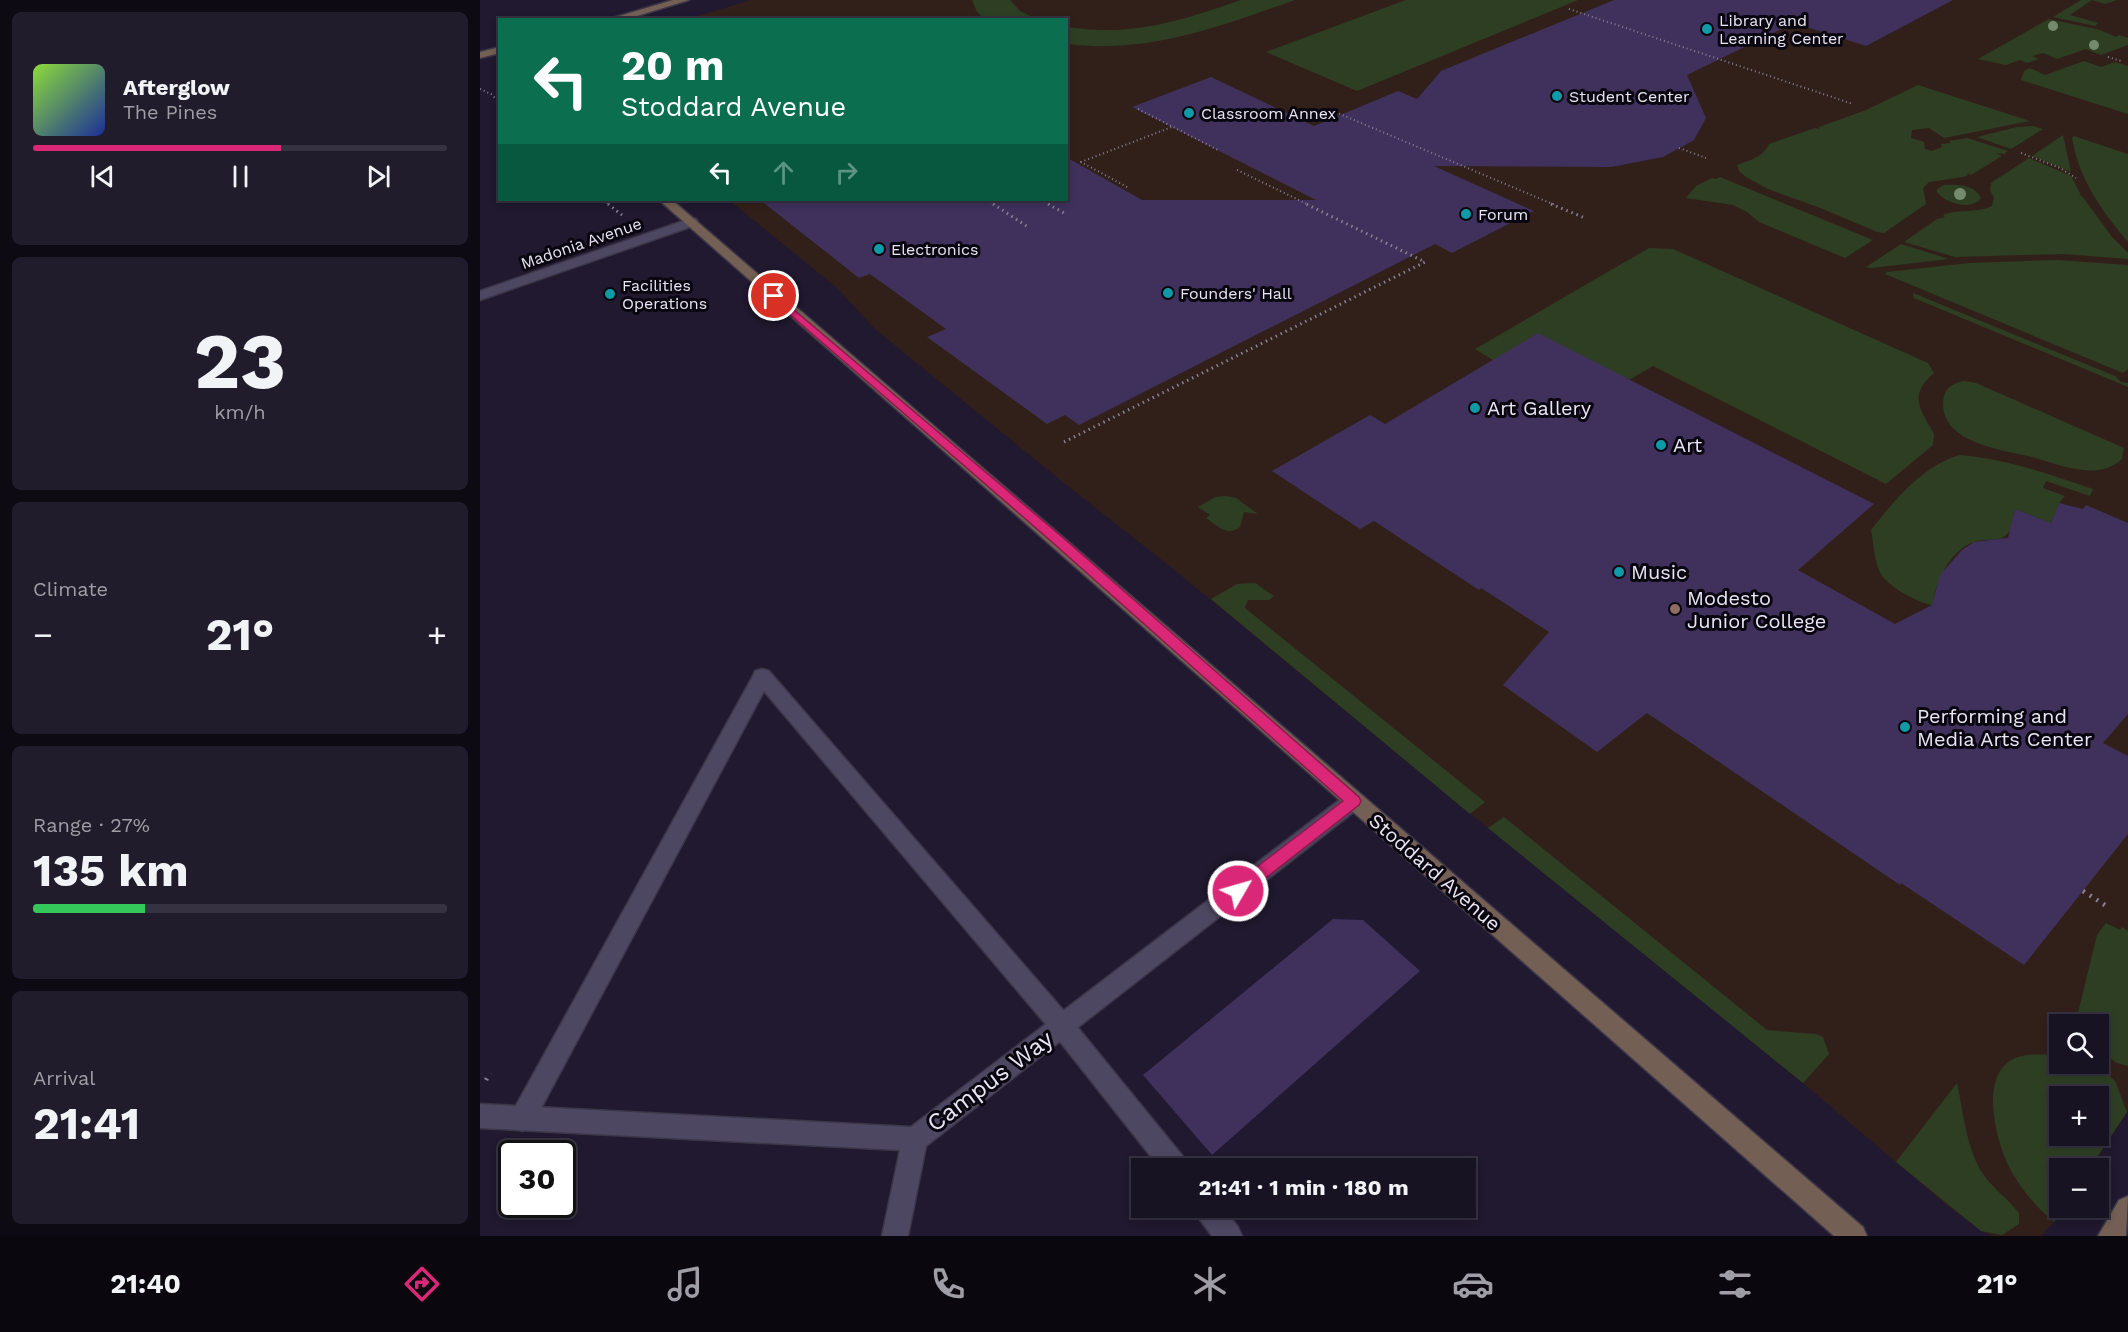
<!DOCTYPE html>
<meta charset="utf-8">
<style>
:root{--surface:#181323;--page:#211c2b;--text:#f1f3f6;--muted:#9f9ea6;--line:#363241;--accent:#db2777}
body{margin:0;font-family:"Work Sans",sans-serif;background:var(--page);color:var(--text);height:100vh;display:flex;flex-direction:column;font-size:22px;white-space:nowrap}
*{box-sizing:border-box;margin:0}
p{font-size:20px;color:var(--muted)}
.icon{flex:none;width:33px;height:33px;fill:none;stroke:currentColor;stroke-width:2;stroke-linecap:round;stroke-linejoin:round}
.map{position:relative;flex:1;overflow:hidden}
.sheet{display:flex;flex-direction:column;gap:12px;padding:12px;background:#0d0a13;width:480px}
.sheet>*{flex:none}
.banner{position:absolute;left:18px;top:18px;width:570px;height:183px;border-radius:0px;box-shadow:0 3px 9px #0003,0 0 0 2px var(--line);background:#0b6e4f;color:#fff;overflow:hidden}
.buttons{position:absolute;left:1569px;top:1014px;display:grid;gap:12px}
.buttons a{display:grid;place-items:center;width:60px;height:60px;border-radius:0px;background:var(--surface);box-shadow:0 3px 9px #0003,0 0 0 2px var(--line);font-size:30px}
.speed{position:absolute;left:18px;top:1140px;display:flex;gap:12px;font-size:30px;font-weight:700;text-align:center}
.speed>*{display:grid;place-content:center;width:78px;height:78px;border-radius:50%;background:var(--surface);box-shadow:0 3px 9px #0003,0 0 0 2px var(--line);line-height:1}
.speed .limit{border:3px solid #111;border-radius:9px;background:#fff;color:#111}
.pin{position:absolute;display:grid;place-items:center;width:51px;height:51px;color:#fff;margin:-26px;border:3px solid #fff;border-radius:50%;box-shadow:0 2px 6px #0007}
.me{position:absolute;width:66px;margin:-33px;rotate:52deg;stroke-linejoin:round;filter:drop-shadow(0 0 4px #0008)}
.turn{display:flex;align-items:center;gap:21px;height:126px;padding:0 24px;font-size:27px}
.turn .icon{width:78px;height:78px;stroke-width:2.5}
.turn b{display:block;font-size:42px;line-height:51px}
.lanes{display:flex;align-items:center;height:57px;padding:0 24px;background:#0003;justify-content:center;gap:30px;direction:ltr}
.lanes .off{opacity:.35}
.big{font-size:45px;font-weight:700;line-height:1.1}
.sheet .card{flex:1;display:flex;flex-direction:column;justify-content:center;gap:9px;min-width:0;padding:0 21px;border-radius:9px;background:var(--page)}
.sheet .dial{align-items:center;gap:0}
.dial b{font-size:78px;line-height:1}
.song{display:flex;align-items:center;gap:18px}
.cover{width:72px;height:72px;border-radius:9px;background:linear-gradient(135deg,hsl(90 70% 55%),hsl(230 70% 35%))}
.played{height:6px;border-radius:3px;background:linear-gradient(90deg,var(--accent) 60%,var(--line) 60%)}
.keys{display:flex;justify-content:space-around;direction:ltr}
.heat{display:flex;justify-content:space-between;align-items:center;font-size:33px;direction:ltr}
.charge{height:9px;border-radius:4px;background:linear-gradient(90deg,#34c759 27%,var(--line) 0)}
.trip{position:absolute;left:651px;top:1158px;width:345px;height:60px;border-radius:0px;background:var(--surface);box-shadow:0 3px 9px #0003,0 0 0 2px var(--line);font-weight:700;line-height:60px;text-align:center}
.tabs{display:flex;height:96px;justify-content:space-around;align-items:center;background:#0a080e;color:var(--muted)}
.tabs .icon{width:42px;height:42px}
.tabs .active{color:var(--accent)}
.tabs b{font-size:27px;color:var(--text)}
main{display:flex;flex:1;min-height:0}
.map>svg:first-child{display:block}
.education{fill:#312019;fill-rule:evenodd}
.green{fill:#2e3e23;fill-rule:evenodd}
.building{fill:#3f315c}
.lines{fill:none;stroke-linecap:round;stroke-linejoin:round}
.lane-casing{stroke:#3b3648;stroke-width:3}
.street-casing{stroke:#3b3648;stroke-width:3}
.secondary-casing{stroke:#3b3648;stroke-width:3}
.path-far2{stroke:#878194;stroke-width:2;stroke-dasharray:1 3;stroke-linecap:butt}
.path-far1{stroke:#878194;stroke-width:3;stroke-dasharray:1.5 4;stroke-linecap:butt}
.path{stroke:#878194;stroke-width:4.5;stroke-dasharray:2 6;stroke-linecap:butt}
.lane{fill:#4e4761;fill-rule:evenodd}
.street{fill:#4e4761;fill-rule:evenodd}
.secondary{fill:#735f53;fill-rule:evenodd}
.tree{fill:#768a6e}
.route{fill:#db2777;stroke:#8e194d;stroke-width:1.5}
.culture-dot{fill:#0f9aa8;stroke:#09060f;stroke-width:2}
.education-dot{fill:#8d6e63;stroke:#09060f;stroke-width:2}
.labels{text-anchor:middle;stroke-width:6;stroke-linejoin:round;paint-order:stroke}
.far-poi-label{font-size:16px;fill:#e9e5f5;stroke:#09060f;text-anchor:start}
.far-street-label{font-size:16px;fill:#e9e5f5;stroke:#09060f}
.poi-label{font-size:20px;fill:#e9e5f5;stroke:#09060f;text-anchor:start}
.street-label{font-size:20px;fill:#e9e5f5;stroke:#09060f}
.near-street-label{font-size:24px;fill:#e9e5f5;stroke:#09060f}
</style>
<main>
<section class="sheet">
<div class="card">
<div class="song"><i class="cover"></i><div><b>Afterglow</b><p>The Pines</p></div></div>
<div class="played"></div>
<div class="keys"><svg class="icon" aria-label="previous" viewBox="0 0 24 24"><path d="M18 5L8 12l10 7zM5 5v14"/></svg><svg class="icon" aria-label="pause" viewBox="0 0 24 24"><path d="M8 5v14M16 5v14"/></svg><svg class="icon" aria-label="next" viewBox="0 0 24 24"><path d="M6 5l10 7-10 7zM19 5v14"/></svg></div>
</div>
<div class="card dial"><b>23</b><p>km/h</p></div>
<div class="card"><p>Climate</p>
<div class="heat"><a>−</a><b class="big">21°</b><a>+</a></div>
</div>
<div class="card"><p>Range · 27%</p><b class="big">135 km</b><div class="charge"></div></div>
<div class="card"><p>Arrival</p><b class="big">21:41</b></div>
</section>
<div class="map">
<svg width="1648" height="1236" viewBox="0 0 1648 1236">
<rect width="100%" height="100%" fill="#20192f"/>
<path class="education" d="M 271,0 L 1648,0 L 1648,1111 L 1610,1168 L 1580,1168 L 1580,1208 L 1584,1208 L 1574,1222 L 1561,1236 L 1513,1236 L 1501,1231 L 1464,1203 L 1323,1083 L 1008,828 L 692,568 L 584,483 L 396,330 L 357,288 L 249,200 L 586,200 L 586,20 L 204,20 ZM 1580,1024 L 1618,1024 L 1618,1064 L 1580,1064 ZM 1580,1096 L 1618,1096 L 1618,1136 L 1580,1136 Z"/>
<path class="green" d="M 492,0 L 530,0 L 540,11 L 556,19 L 505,19 L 497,12 Z
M 761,0 L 815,0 C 738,27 670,54 587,44 L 587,27 C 651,37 701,21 761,0 Z
M 926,0 L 1098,0 L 877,91 L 786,52 Z
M 1601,0 L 1637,0 L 1625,4 L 1612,0 L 1590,15 L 1618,23 L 1615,26 L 1573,17 Z
M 1569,19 L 1620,30 L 1636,37 L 1639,35 L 1648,38 L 1648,45 L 1621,55 L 1606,49 L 1577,59 L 1563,53 L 1552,56 L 1559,59 L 1547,63 L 1540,60 L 1526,65 L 1498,59 Z
M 1604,61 L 1621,67 L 1635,62 L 1648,66 L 1648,114 L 1541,80 L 1544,71 L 1550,68 L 1565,75 Z
M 1438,85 L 1550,121 L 1464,138 L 1449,128 L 1432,130 L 1431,138 L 1444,142 L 1445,149 L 1452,151 L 1462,147 L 1461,144 L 1471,143 L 1469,141 L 1487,138 L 1528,151 L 1524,154 L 1516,153 L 1522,156 L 1491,175 L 1487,173 L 1488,175 L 1483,177 L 1449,182 L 1443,188 L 1446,204 L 1404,233 L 1397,232 L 1343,209 L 1288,189 L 1266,177 L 1259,171 L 1257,165 C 1272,159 1282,158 1289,144 L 1335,128 L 1340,129 L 1339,127 L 1386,110 Z
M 1553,126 L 1563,129 L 1531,149 L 1497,137 L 1537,127 Z
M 1583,135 L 1591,172 L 1552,156 Z
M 1594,136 L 1648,154 L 1648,242 C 1621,210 1599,179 1592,138 Z
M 1549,158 L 1591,176 L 1601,195 L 1598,195 L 1602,196 L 1632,237 L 1648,253 L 1648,259 L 1584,254 L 1475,257 L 1424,242 L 1457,219 L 1465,217 L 1463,215 C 1479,208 1496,214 1512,206 L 1514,198 L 1510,190 L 1511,183 Z
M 1240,177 L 1393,240 L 1365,258 L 1279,222 L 1267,212 L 1253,205 L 1206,198 L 1216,186 L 1232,178 L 1236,179 Z
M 1464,185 C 1478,184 1495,185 1501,198 C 1492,211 1466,204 1457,192 L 1457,189 Z
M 1421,244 L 1469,259 L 1391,268 L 1386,267 Z
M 1169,248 L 1193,249 L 1448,363 L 1454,373 C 1427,395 1441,410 1454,434 L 1453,445 L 1406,484 L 1173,366 L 1149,380 L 1013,360 L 995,349 Z
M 1577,260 L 1648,265 L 1648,369 L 1643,373 L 1405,274 L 1407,272 L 1489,263 Z
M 1433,293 L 1635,376 L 1641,382 L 1648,383 L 1648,387 L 1434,298 Z
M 1485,381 L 1496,383 L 1644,448 L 1642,459 C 1616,483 1577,463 1548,456 C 1518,449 1455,441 1464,396 C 1467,386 1476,382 1485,381 Z
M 1480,455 C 1526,459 1569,474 1613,489 L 1610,496 L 1566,481 L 1563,488 L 1585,496 L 1579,503 L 1571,523 L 1535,509 C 1533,516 1533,527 1529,532 C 1520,544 1506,537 1494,542 C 1470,550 1455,582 1453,605 C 1440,604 1411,588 1403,577 C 1394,565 1394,545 1391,530 C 1414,501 1443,465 1480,455 Z
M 746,496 L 756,498 L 778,514 L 764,512 L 760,527 C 747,537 738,526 726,518 L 730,515 L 718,507 L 735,497 Z
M 775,583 L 794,596 L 789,600 L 768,600 L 765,608 L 1005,802 L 990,814 L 731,599 L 757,584 Z
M 1024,817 L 1287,1030 L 1336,1034 L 1343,1037 L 1349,1054 L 1323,1083 L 1008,828 Z
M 1626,923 L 1640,930 L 1642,927 L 1648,931 L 1648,1066 L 1637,1063 L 1619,1051 L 1618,1024 L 1597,1024 L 1596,1021 L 1617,935 Z
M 1579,1055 L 1580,1064 L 1616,1064 L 1635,1081 L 1647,1112 L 1610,1168 L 1580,1168 L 1580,1208 L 1584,1208 L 1574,1222 C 1555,1206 1539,1187 1528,1165 C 1515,1136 1498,1071 1538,1057 C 1550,1053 1567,1055 1579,1055 ZM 1580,1096 L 1618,1096 L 1618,1136 L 1580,1136 Z
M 1477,1083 C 1483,1111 1486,1145 1501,1171 C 1511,1187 1527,1198 1539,1213 L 1539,1224 L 1522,1235 L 1501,1231 L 1416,1162 Z"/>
<path class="building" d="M 1134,0 L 1473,0 L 1386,46 L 1314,23 L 1207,75 L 1226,118 L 1214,140 L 1183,157 L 1131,167 L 954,166 L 1054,211 L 972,253 L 955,244 L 599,425 L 585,415 L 567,424 L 447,337 L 466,329 L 390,274 L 379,278 L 280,200 L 586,200 L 586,157 L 662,200 L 836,200 L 652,107 L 731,77 L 834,126 L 918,91 L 937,99 L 961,71 Z
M 1058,333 L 1394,504 L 1318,570 L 1415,624 L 1452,605 L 1460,575 L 1482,550 L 1494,542 L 1528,538 L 1535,509 L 1571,523 L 1579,503 L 1603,509 L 1606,505 L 1648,523 L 1648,714 L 1623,743 L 1648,756 L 1648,834 L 1544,965 L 1421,883 L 1420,885 L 1167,713 L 1117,752 L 1023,685 L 1069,632 L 1001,588 L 999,590 L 894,521 L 880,529 L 792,471 L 890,415 L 905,424 Z
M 853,919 L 883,920 L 940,971 L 732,1155 L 663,1075 Z"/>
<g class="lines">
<defs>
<path id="lane" d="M 282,669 L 289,671 L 590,1018 L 705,1159 L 708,1168 L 680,1168 L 574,1034 L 284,691 L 51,1127 L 42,1131 L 33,1127 L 30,1119 L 33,1111 L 273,676 L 275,671 Z
M 714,1208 L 743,1208 L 758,1227 L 762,1236 L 732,1236 L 718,1217 Z"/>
<path id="street" d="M 212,218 L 216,219 L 218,222 L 216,225 L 0,300 L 0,291 Z
M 873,793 L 880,795 L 883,801 L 880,807 L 446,1146 L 428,1236 L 402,1236 L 420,1150 L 0,1128 L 0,1104 L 431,1127 L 866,795 Z"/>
<path id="secondary" d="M 193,0 L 209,0 L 144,20 L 126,20 Z
M 20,47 L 20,53 L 0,58 L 0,52 Z
M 179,200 L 192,200 L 1383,1227 L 1387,1236 L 1354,1236 Z
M 1648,1196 L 1646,1236 L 1618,1236 L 1639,1200 Z"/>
</defs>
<use href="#lane" class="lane-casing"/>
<use href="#street" class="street-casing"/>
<use href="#secondary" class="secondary-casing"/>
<path class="path-far2" d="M 1089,9 L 1373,104
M 1628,57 L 1641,61
M 0,89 L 11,94 L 20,103
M 658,109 L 738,150
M 848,109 L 1075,205
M 1199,148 L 1226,158
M 1541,153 L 1580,168 L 1596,178
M 757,170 L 829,205
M 647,187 L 601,162 L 692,127
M 124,200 L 130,205
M 507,200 L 515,205
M 562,200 L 571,205"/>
<path class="path-far1" d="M 128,204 L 142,215
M 513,204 L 548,227
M 568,204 L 584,213
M 1071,204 L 1105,218
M 584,442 L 945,262 L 826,204"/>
<path class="path" d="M 1603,891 L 1628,907
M 6,1080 L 10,1073"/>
<use href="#lane" class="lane"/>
<use href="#street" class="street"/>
<use href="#secondary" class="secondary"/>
</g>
<g class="tree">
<circle cx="1573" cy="26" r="5"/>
<circle cx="1614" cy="45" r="5"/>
<circle cx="1480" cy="194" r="6"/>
</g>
<path class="route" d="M 294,293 L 581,536 L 879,797 L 881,801 L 879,805 L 763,896 L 758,898 L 752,896 L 749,891 L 752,886 L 863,801 L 572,542 L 291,298 L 291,294 Z"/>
<g class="culture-dot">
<circle cx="1227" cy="29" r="6"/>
<circle cx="1077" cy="96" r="6"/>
<circle cx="709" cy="113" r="6"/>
<circle cx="986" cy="214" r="6"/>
<circle cx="399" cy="249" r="6"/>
<circle cx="688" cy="293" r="6"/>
<circle cx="130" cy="294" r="6"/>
<circle cx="995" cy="408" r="6"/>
<circle cx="1181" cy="445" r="6"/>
<circle cx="1139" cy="572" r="6"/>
<circle cx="1425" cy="727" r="6"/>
</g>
<circle class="education-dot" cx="1195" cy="609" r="6"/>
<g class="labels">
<g class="far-poi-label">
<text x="1239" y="26">Library and<tspan x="1239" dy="18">Learning Center</tspan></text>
<text x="1089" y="102">Student Center</text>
<text x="721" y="119">Classroom Annex</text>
<text x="998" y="220">Forum</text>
<text x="411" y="255">Electronics</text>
<text x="142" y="291">Facilities<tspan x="142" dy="18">Operations</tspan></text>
<text x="700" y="299">Founders' Hall</text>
</g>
<g class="far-street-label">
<text transform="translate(101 243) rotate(-19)" y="6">Madonia Avenue</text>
</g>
<g class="poi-label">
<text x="1007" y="415">Art Gallery</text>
<text x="1193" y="452">Art</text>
<text x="1151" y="579">Music</text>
<text x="1207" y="605">Modesto<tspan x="1207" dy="23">Junior College</tspan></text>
<text x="1437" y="723">Performing and<tspan x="1437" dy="23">Media Arts Center</tspan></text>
</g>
<g class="street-label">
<text transform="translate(955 872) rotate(41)" y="7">Stoddard Avenue</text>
</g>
<g class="near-street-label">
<text transform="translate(510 1081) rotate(-37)" y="8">Campus Way</text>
</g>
</g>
</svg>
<div class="buttons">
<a><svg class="icon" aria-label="search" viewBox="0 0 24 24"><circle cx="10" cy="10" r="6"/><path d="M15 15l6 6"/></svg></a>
<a>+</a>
<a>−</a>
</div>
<div class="speed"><div class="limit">30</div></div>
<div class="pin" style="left:294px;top:296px;background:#d93025"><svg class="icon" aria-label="arrive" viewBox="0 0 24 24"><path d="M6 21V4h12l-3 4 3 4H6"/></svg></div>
<svg class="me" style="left:758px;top:891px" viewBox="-20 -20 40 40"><circle r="17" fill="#db2777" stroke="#fff" stroke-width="3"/><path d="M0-11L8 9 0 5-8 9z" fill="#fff"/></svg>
<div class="trip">21:41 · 1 min · 180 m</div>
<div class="banner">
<div class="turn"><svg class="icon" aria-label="left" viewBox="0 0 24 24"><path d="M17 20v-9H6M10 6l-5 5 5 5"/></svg><div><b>20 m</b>Stoddard Avenue</div></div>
<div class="lanes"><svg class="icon" aria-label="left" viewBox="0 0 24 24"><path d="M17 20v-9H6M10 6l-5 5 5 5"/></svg><svg class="icon off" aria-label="ahead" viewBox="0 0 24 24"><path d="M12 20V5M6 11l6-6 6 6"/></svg><svg class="icon off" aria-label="right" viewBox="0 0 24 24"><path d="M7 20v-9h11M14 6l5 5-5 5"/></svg></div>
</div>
</div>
</main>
<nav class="tabs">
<b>21:40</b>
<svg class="icon active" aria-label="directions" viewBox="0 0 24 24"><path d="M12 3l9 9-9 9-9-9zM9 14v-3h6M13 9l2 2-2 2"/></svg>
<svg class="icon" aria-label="music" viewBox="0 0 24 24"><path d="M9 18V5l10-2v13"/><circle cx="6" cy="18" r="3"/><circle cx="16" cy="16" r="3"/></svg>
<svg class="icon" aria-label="phone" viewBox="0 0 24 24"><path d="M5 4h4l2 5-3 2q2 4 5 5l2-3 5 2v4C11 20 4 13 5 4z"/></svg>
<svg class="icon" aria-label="climate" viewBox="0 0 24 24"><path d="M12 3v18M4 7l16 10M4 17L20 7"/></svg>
<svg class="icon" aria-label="car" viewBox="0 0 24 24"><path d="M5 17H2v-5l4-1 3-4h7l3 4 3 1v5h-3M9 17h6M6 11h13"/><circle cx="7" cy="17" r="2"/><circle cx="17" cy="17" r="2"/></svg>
<svg class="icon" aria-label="filters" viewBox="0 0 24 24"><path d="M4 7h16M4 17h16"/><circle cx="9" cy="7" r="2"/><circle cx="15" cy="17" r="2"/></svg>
<b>21°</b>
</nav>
